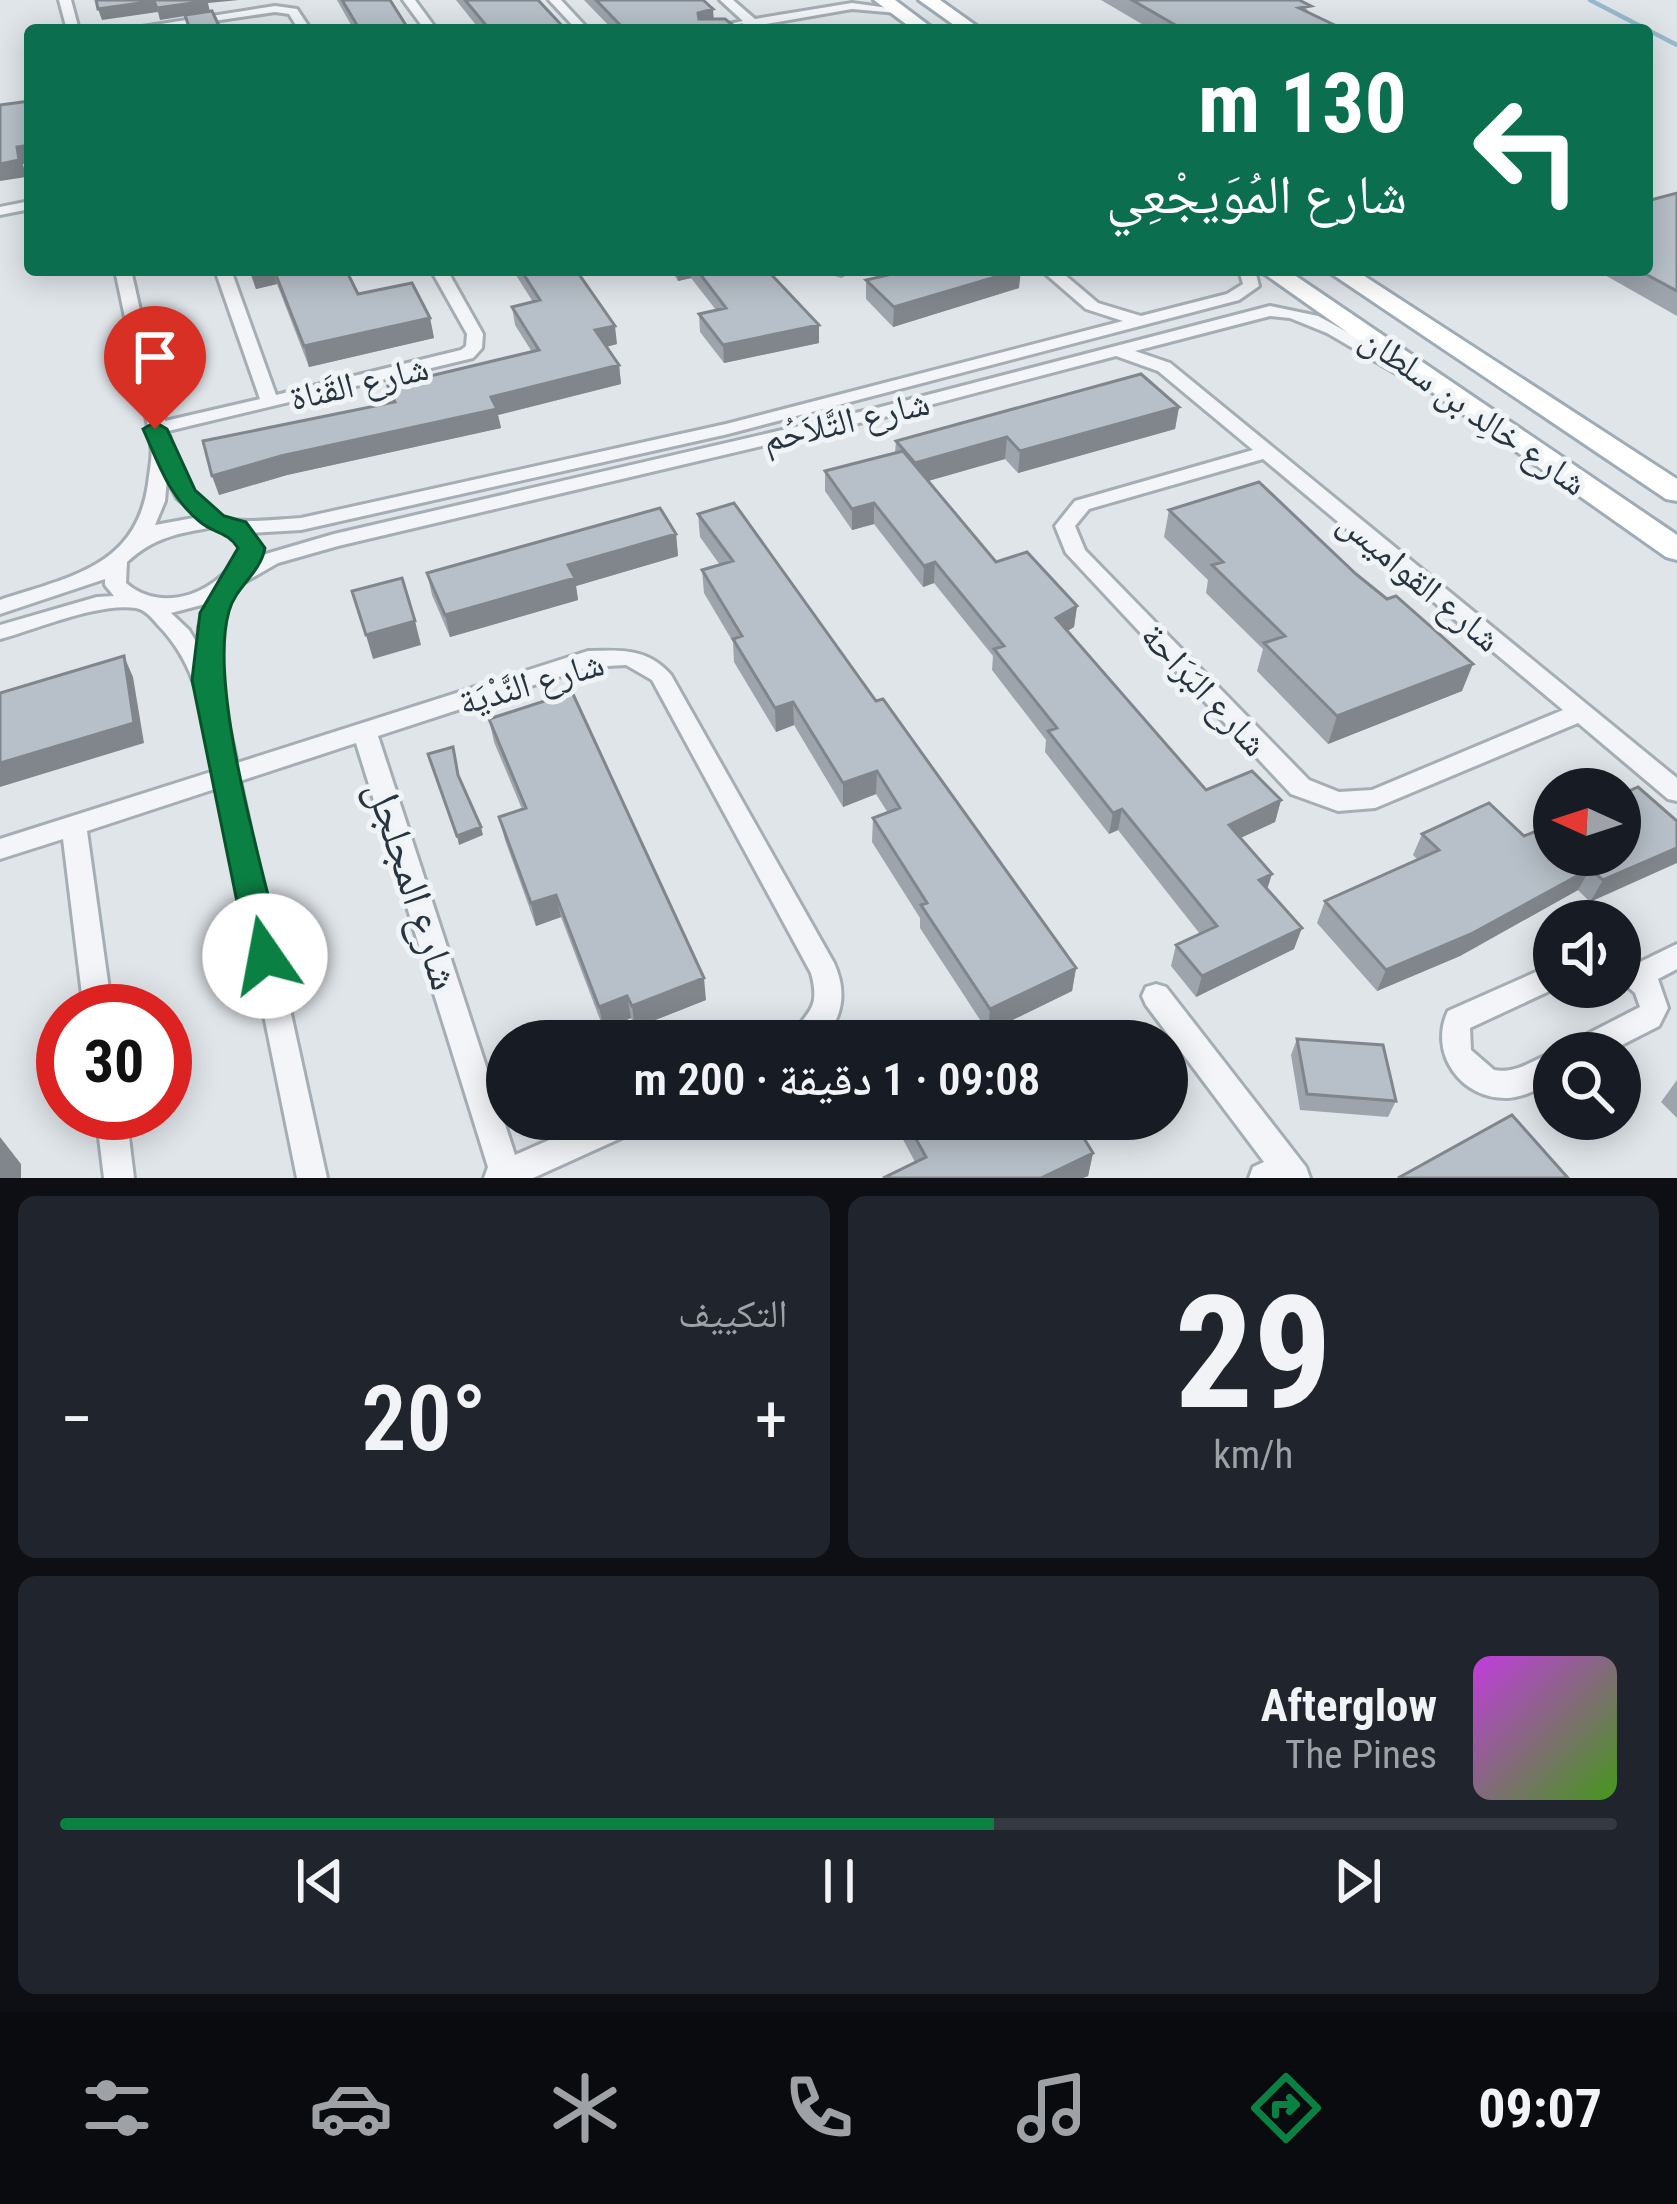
<!DOCTYPE html>
<html lang="ar">
<meta charset="utf-8">
<style>
:root{--surface:#171b24;--page:#20242c;--text:#f1f3f6;--muted:#9ea1a6;--line:#363941;--accent:#0b8043}
body{margin:0;font-family:"Roboto Condensed","Noto Naskh Arabic",sans-serif;background:var(--page);color:var(--text);direction:rtl;height:100vh;display:flex;flex-direction:column;font-size:45px;white-space:nowrap}
*{box-sizing:border-box;margin:0}
p{font-size:39px;color:var(--muted)}
.icon{flex:none;width:66px;height:66px;fill:none;stroke:currentColor;stroke-width:2;stroke-linecap:round;stroke-linejoin:round}
.map{position:relative;height:1178px;overflow:hidden;direction:ltr}
.side{display:flex;flex-direction:column;gap:18px;padding:18px;background:#0d0f14;flex:1}
.side>*{flex:none}
.guide{position:absolute;left:24px;top:24px;width:1629px;height:252px;border-radius:12px;box-shadow:0 6px 30px #0003;direction:rtl;background:#0b6e4f;color:#fff;overflow:hidden}
.needle{width:78px;rotate:273deg}
.controls{position:absolute;left:1533px;top:768px;display:grid;gap:24px}
.controls a{display:grid;place-items:center;width:108px;height:108px;border-radius:50%;background:var(--surface);box-shadow:0 6px 30px #0003;font-size:60px}
.speed{position:absolute;left:36px;top:984px;display:flex;gap:24px;font-size:60px;font-weight:700;text-align:center}
.speed>*{display:grid;place-content:center;width:156px;height:156px;border-radius:50%;background:var(--surface);box-shadow:0 6px 30px #0003;line-height:1}
.speed .limit{border:18px solid #d22;background:#fff;color:#111}
.pin{position:absolute;display:grid;place-items:center;width:102px;height:102px;color:#fff;margin:-123px -51px;border-radius:50% 50% 50% 0;rotate:-45deg;box-shadow:0 0 12px #0007}
.pin .icon{rotate:45deg}
.me{position:absolute;width:132px;margin:-66px;rotate:348deg;stroke-linejoin:round;filter:drop-shadow(0 0 9px #0008)}
.turn{display:flex;align-items:center;gap:42px;height:252px;padding:0 48px;font-size:54px}
.turn .icon{width:156px;height:156px;stroke-width:2.5}
.turn b{display:block;font-size:84px;line-height:102px}
.big{font-size:90px;font-weight:600;line-height:1.1}
.side .tile{flex:1;display:flex;flex-direction:column;justify-content:center;gap:18px;min-width:0;padding:0 42px;border-radius:18px;background:var(--page)}
.side .dial{align-items:center;gap:0}
.dial b{font-size:156px;line-height:1}
.song{display:flex;align-items:center;gap:36px}
.cover{width:144px;height:144px;border-radius:18px;background:linear-gradient(135deg,hsl(290 70% 55%),hsl(100 70% 35%))}
.played{height:12px;border-radius:6px;background:linear-gradient(90deg,var(--accent) 60%,var(--line) 60%)}
.keys{display:flex;justify-content:space-around;direction:ltr}
.heat{display:flex;justify-content:space-between;align-items:center;font-size:66px;direction:ltr}
.side .tiles{flex:1;display:grid;gap:18px;grid-template-columns:1fr 1fr}
.tile:last-child{grid-column:span 2}
.trip{position:absolute;left:486px;top:1020px;width:702px;height:120px;border-radius:60px;background:var(--surface);box-shadow:0 6px 30px #0003;font-weight:600;line-height:120px;text-align:center;direction:rtl}
.tab-bar{display:flex;height:192px;justify-content:space-around;align-items:center;background:#090b0e;color:var(--muted)}
.tab-bar .icon{width:84px;height:84px}
.tab-bar .on{color:var(--accent)}
.tab-bar b{font-size:54px;color:var(--text)}
.map>svg:first-child{display:block}
.lines{fill:none;stroke-linecap:round;stroke-linejoin:round}
.stream{stroke:#98b9cd;stroke-width:4.5}
.minor-casing{stroke:#a5adb5;stroke-width:6}
.primary-casing{stroke:#9eacb7;stroke-width:6}
.minor{fill:#f3f5f8;fill-rule:evenodd}
.primary{fill:#fff;fill-rule:evenodd}
.wall{fill:#9da4ac}
.shaded-wall{fill:#80868c}
.building{fill:#b7bfc8;stroke:#80868c;stroke-width:3}
.route{fill:#0b8043;stroke:#07532c;stroke-width:3}
.labels{text-anchor:middle;stroke-width:10;stroke-linejoin:round;paint-order:stroke}
.street-label{font-size:36px;fill:#273543;stroke:#f0f4f7}
.near-street-label{font-size:42px;fill:#273543;stroke:#f0f4f7}
</style>
<div class="map">
<svg width="1677" height="1178" viewBox="0 0 1677 1178">
<rect width="100%" height="100%" fill="#e0e5ea"/>
<g class="lines">
<path class="stream" d="M 1590,0 L 1677,45"/>
<defs>
<path id="minor" d="M 59,0 L 71,0 L 79,30 L 67,30 Z
M 403,0 L 415,0 L 437,30 L 425,30 Z
M 549,0 L 561,0 L 589,30 L 577,30 Z
M 720,0 L 733,0 L 755,19 L 852,3 L 903,10 L 897,13 L 852,9 L 761,25 L 756,29 L 750,27 L 703,30 L 743,21 Z
M 275,6 L 297,9 L 311,30 L 299,30 L 289,14 L 275,12 L 153,30 L 123,30 Z
M 30,201 L 30,209 L 0,215 L 0,207 Z
M 115,270 L 131,270 L 165,421 L 260,399 L 215,270 L 231,270 L 276,395 L 461,350 L 466,346 L 467,334 L 431,270 L 447,270 L 483,334 L 482,348 L 473,358 L 168,431 C 175,464 196,513 234,520 C 255,523 280,519 301,518 L 726,424 L 1123,321 L 1086,309 L 1041,270 L 1059,270 L 1098,303 L 1141,316 L 1227,294 L 1243,284 L 1239,270 L 1255,270 L 1259,286 L 1239,300 L 728,434 L 301,530 L 251,533 L 262,548 L 259,556 L 334,534 L 877,408 L 1270,306 L 1318,316 L 1442,384 L 1433,389 L 1406,379 L 1327,333 L 1290,318 L 1270,316 L 1135,351 L 1170,363 L 1677,778 L 1677,801 L 1668,799 L 1578,723 L 1375,808 L 1338,811 L 1291,794 L 1066,553 L 1055,526 L 1075,501 L 1253,450 L 1158,371 L 1116,356 L 880,418 L 338,546 L 278,563 L 236,587 L 221,627 L 218,680 L 237,763 L 588,651 C 621,650 648,648 671,675 L 834,963 C 847,992 843,1016 823,1041 L 789,1041 C 804,1011 822,1013 811,973 L 652,680 L 626,665 L 589,667 L 378,736 L 515,1155 L 597,1119 L 645,1119 L 641,1129 L 533,1178 L 484,1178 L 488,1167 L 356,743 L 240,781 L 327,1178 L 297,1178 L 218,788 L 87,831 L 112,1011 L 84,1011 L 63,839 L 0,859 L 0,839 L 214,771 C 203,716 199,667 158,625 C 152,618 146,610 136,608 C 99,602 37,629 0,639 L 0,625 L 97,597 L 114,596 L 105,585 L 105,579 L 0,614 L 0,600 C 68,577 136,568 148,484 C 150,465 156,446 146,429 L 148,426 ZM 1263,459 L 1563,710 L 1372,790 L 1339,792 L 1309,780 L 1085,550 L 1075,526 L 1089,509 ZM 167,479 L 177,498 L 199,517 L 155,525 L 165,501 ZM 215,527 L 230,531 L 242,548 C 223,591 164,616 126,583 L 127,562 C 154,537 179,533 215,527 ZM 209,603 L 199,627 L 198,645 L 189,630 L 171,613 Z
M 826,270 L 849,270 L 841,275 Z
M 1677,944 L 1677,969 L 1658,979 L 1668,1008 L 1659,1026 L 1606,1053 L 1564,1053 L 1568,1044 L 1640,1007 L 1635,993 L 1620,980 L 1620,952 L 1638,963 Z
M 1554,964 L 1554,987 L 1558,987 L 1470,1028 L 1471,1050 L 1494,1070 C 1518,1074 1532,1060 1554,1052 L 1557,1053 L 1554,1053 L 1554,1080 C 1540,1088 1525,1097 1508,1098 C 1461,1100 1428,1053 1448,1011 Z
M 1156,984 L 1166,987 L 1306,1167 L 1310,1178 L 1249,1178 L 1253,1167 L 1264,1162 L 1146,1005 L 1142,996 L 1146,987 Z
M 96,1113 L 126,1113 L 134,1178 L 104,1178 Z"/>
<path id="primary" d="M 874,0 L 895,0 L 935,30 L 914,30 Z
M 919,0 L 940,0 L 982,30 L 961,30 Z
M 1259,270 L 1287,270 L 1677,535 L 1677,560 L 1666,557 Z
M 1326,270 L 1355,270 L 1677,479 L 1677,501 L 1666,499 Z"/>
</defs>
<use href="#minor" class="minor-casing"/>
<use href="#primary" class="primary-casing"/>
<use href="#minor" class="minor"/>
<use href="#primary" class="primary"/>
</g>
<path class="wall" d="M 337,0 L 390,0 L 409,30 L 354,30 Z
M 456,0 L 538,0 L 566,30 L 480,30 Z
M 584,0 L 703,0 L 714,19 L 748,30 L 613,30 Z
M 1101,0 L 1299,0 L 1310,13 L 1344,30 L 1152,30 Z
M 1677,193 L 1677,316 L 1596,270 L 1647,270 Z
M 249,270 L 346,270 L 358,294 L 430,318 L 434,338 L 309,367 L 277,284 L 256,289 Z
M 503,270 L 576,270 L 617,344 L 606,347 L 619,365 L 621,384 L 498,415 L 501,428 L 287,475 L 219,495 L 392,402 L 388,386 L 532,352 L 515,325 L 512,307 L 533,302 L 514,272 L 505,274 Z
M 671,270 L 767,270 L 819,343 L 724,363 L 700,332 L 699,314 L 716,310 L 691,278 L 678,281 Z
M 866,280 L 1019,288 L 893,327 L 866,299 Z
M 1179,407 L 1175,429 L 1018,473 L 1005,459 L 928,481 L 996,562 L 1077,606 L 1074,627 L 1067,631 L 1206,790 L 1281,800 L 1275,822 L 1240,838 L 1267,890 L 1294,949 L 1196,997 L 1171,966 L 1176,945 L 1200,934 L 1118,830 L 1109,834 L 1045,752 L 1046,740 L 992,670 L 993,656 L 934,583 L 923,587 L 874,524 L 852,530 L 825,491 L 825,471 L 895,453 L 896,441 Z
M 1169,510 L 1462,691 L 1328,744 L 1257,671 L 1263,649 L 1206,593 L 1208,580 L 1164,537 Z
M 698,514 L 876,701 L 1076,968 L 1072,991 L 988,1032 L 920,928 L 920,918 L 872,842 L 873,818 L 888,813 L 876,794 L 843,807 L 794,725 L 776,732 L 734,662 L 733,642 L 704,593 L 702,570 L 720,565 L 700,537 Z
M 676,534 L 678,556 L 576,586 L 578,600 L 450,637 L 432,595 L 427,573 Z
M 489,719 L 706,1000 L 635,1028 L 631,1018 L 604,1030 L 561,917 L 536,926 L 505,840 L 499,817 L 522,809 L 494,742 Z
M 1677,821 L 1590,902 L 1578,890 L 1460,956 L 1377,991 L 1317,923 L 1325,901 L 1418,860 L 1413,855 L 1422,834 L 1524,836 Z
M 1297,1039 L 1396,1101 L 1388,1117 L 1300,1110 L 1291,1055 Z
M 1677,1080 L 1677,1118 L 1661,1102 Z
M 892,1119 L 1072,1119 L 1093,1153 L 1088,1176 L 1083,1178 L 883,1178 L 915,1162 Z"/>
<path class="shaded-wall" d="M 205,0 L 239,0 L 208,3 L 210,12 L 160,20 L 157,8 Z
M 154,1 L 158,12 L 102,20 L 98,9 Z
M 713,9 L 714,23 L 699,27 L 698,13 Z
M 30,145 L 30,162 L 23,164 L 26,177 L 0,181 L 0,164 L 17,147 Z
M 250,270 L 273,270 L 277,284 L 256,289 Z
M 677,270 L 691,270 L 691,278 L 678,281 Z
M 1021,270 L 1019,288 L 893,327 L 894,307 Z
M 430,318 L 434,338 L 309,367 L 304,346 Z
M 819,325 L 819,343 L 724,363 L 723,345 Z
M 615,326 L 617,344 L 598,349 L 595,330 Z
M 619,365 L 621,384 L 498,415 L 501,428 L 287,475 L 219,495 L 212,476 L 491,397 Z
M 1179,407 L 1175,429 L 1018,473 L 1020,451 Z
M 1007,437 L 1005,459 L 914,485 L 915,463 Z
M 874,503 L 874,524 L 852,530 L 852,509 Z
M 676,534 L 678,556 L 576,586 L 578,600 L 450,637 L 445,615 L 568,565 Z
M 935,562 L 934,583 L 923,587 L 924,566 Z
M 1077,606 L 1074,627 L 1053,640 L 1056,618 Z
M 415,621 L 421,645 L 373,659 L 366,635 Z
M 124,656 L 133,677 L 144,743 L 0,787 L 0,763 Z
M 1473,664 L 1462,691 L 1328,744 L 1337,716 Z
M 793,702 L 794,725 L 776,732 L 775,708 Z
M 877,771 L 876,794 L 843,807 L 843,783 Z
M 1281,800 L 1275,822 L 1223,846 L 1229,825 Z
M 1122,809 L 1118,830 L 1109,834 L 1113,813 Z
M 481,827 L 483,835 L 459,845 L 457,836 Z
M 1677,848 L 1677,863 L 1590,902 L 1603,880 Z
M 1590,869 L 1578,890 L 1460,956 L 1377,991 L 1386,970 Z
M 1272,874 L 1265,896 L 1259,880 Z
M 556,895 L 561,917 L 536,926 L 531,903 Z
M 1302,928 L 1294,949 L 1196,997 L 1202,976 Z
M 1076,968 L 1072,991 L 988,1032 L 990,1009 Z
M 704,978 L 706,1000 L 635,1028 L 632,1006 Z
M 627,996 L 631,1018 L 604,1030 L 599,1007 Z
M 0,1137 L 21,1164 L 21,1178 L 0,1178 Z
M 1093,1153 L 1088,1176 L 1083,1178 L 1041,1178 Z"/>
<path class="building" d="M 96,0 L 207,0 L 207,1 L 157,8 L 154,1 L 98,9 Z
M 342,0 L 390,0 L 409,30 L 360,30 Z
M 465,0 L 538,0 L 566,30 L 490,30 Z
M 596,0 L 703,0 L 713,9 L 698,13 L 699,19 L 725,19 L 734,26 L 742,25 L 748,30 L 625,30 Z
M 1132,0 L 1299,0 L 1311,6 L 1299,8 L 1345,30 L 1184,30 Z
M 212,11 L 221,30 L 190,30 L 185,15 Z
M 30,101 L 30,145 L 17,147 L 19,160 L 0,164 L 0,105 Z
M 1677,193 L 1677,291 L 1638,270 L 1647,270 L 1647,201 Z
M 274,270 L 346,270 L 358,294 L 412,283 L 430,318 L 304,346 Z
M 521,270 L 576,270 L 615,326 L 595,330 L 619,365 L 491,397 L 497,409 L 281,456 L 212,476 L 203,441 L 395,402 L 388,386 L 539,350 L 512,307 L 540,300 Z
M 697,270 L 767,270 L 819,325 L 723,345 L 699,314 L 726,308 Z
M 909,270 L 1019,270 L 894,307 L 866,280 Z
M 1141,374 L 1179,407 L 1020,451 L 1007,437 L 915,463 L 896,441 Z
M 903,451 L 996,562 L 1027,552 L 1077,606 L 1056,618 L 1206,790 L 1252,771 L 1281,800 L 1229,825 L 1272,874 L 1259,880 L 1302,928 L 1202,976 L 1176,945 L 1217,926 L 1122,809 L 1113,813 L 1048,731 L 1057,728 L 994,649 L 1004,646 L 935,562 L 924,566 L 874,503 L 852,509 L 825,471 Z
M 1259,482 L 1356,574 L 1387,599 L 1396,596 L 1473,664 L 1337,716 L 1264,643 L 1285,636 L 1212,565 L 1223,562 L 1169,510 Z
M 734,503 L 876,701 L 883,699 L 1076,968 L 990,1009 L 921,905 L 927,903 L 873,818 L 900,808 L 877,771 L 843,783 L 793,702 L 775,708 L 733,639 L 742,636 L 702,570 L 733,561 L 698,514 Z
M 660,508 L 676,534 L 568,565 L 575,578 L 445,615 L 427,573 Z
M 402,578 L 415,621 L 366,635 L 352,591 Z
M 124,656 L 134,723 L 0,763 L 0,693 Z
M 572,692 L 704,978 L 632,1006 L 627,996 L 599,1007 L 556,895 L 531,903 L 499,817 L 526,808 L 489,719 Z
M 453,747 L 458,775 L 481,827 L 457,836 L 428,754 Z
M 1609,783 L 1616,789 L 1593,789 Z
M 1638,787 L 1677,821 L 1677,848 L 1603,880 L 1590,869 L 1471,934 L 1386,970 L 1325,901 L 1439,850 L 1422,834 L 1489,803 L 1524,836 L 1554,824 L 1554,855 L 1620,855 L 1620,792 L 1622,794 Z
M 1015,1030 L 1022,1041 L 991,1041 Z
M 1297,1039 L 1383,1045 L 1396,1101 L 1307,1094 Z
M 1512,1115 L 1568,1178 L 1398,1178 Z
M 905,1119 L 1072,1119 L 1093,1153 L 1041,1178 L 883,1178 L 926,1157 Z"/>
<path class="route" d="M 155,422 L 167,429 L 195,490 L 224,516 L 246,522 L 265,548 C 260,574 236,586 229,611 C 207,688 264,871 283,956 L 278,966 L 265,970 L 253,966 L 248,956 L 192,680 L 200,613 L 238,548 C 227,531 214,534 199,521 C 169,496 159,465 143,429 Z"/>
<g class="labels">
<g class="street-label">
<text transform="translate(359 382) rotate(-13)" y="13">شارع القَناة</text>
<text transform="translate(1474 410) rotate(35)" y="13">شارع خالِد بن سلطان</text>
<text transform="translate(846 420) rotate(-13)" y="13">شارع التَّلاَحُم</text>
<text transform="translate(1420 580) rotate(40)" y="13">شارع القواميس</text>
<text transform="translate(531 682) rotate(-16)" y="13">شارع النَّدْيَة</text>
<text transform="translate(1205 689) rotate(47)" y="13">شارع البَرَاحة</text>
</g>
<g class="near-street-label">
<text transform="translate(414 885) rotate(72)" y="15">شارع المجلجل</text>
</g>
</g>
</svg>
<div class="controls">
<a><svg class="needle" viewBox="-14 -14 28 28"><path d="M0-13l5 13h-10z" fill="#e53935"/><path d="M0 13l5-13h-10z" fill="#9ea1a6"/></svg></a>
<a><svg class="icon" aria-label="sound" viewBox="0 0 24 24"><path d="M4 9h4l5-4v14l-5-4H4zM17 9q2 3 0 6"/></svg></a>
<a><svg class="icon" aria-label="search" viewBox="0 0 24 24"><circle cx="10" cy="10" r="6"/><path d="M15 15l6 6"/></svg></a>
</div>
<div class="speed"><div class="limit">30</div></div>
<div class="pin" style="left:155px;top:429px;background:#d93025"><svg class="icon" aria-label="arrive" viewBox="0 0 24 24"><path d="M6 21V4h12l-3 4 3 4H6"/></svg></div>
<svg class="me" style="left:265px;top:956px" viewBox="-20 -20 40 40"><circle r="19" fill="#fff"/><path d="M0-13L10 11 0 6-10 11z" fill="#0b8043"/></svg>
<div class="trip">09:08 · 1 دقيقة · 200 m</div>
<div class="guide">
<div class="turn"><svg class="icon" aria-label="left" viewBox="0 0 24 24"><path d="M17 20v-9H6M10 6l-5 5 5 5"/></svg><div><b>130 m</b>شارع المُوَيجْعِي</div></div>
</div>
</div>
<section class="side">
<div class="tiles">
<div class="tile dial"><b>29</b><p>km/h</p></div>
<div class="tile"><p>التكييف</p>
<div class="heat"><a>−</a><b class="big">20°</b><a>+</a></div>
</div>
<div class="tile">
<div class="song"><i class="cover"></i><div><b>Afterglow</b><p>The Pines</p></div></div>
<div class="played"></div>
<div class="keys"><svg class="icon" aria-label="previous" viewBox="0 0 24 24"><path d="M18 5L8 12l10 7zM5 5v14"/></svg><svg class="icon" aria-label="pause" viewBox="0 0 24 24"><path d="M8 5v14M16 5v14"/></svg><svg class="icon" aria-label="next" viewBox="0 0 24 24"><path d="M6 5l10 7-10 7zM19 5v14"/></svg></div>
</div>
</div>
</section>
<nav class="tab-bar">
<b>09:07</b>
<svg class="icon on" aria-label="directions" viewBox="0 0 24 24"><path d="M12 3l9 9-9 9-9-9zM9 14v-3h6M13 9l2 2-2 2"/></svg>
<svg class="icon" aria-label="music" viewBox="0 0 24 24"><path d="M9 18V5l10-2v13"/><circle cx="6" cy="18" r="3"/><circle cx="16" cy="16" r="3"/></svg>
<svg class="icon" aria-label="phone" viewBox="0 0 24 24"><path d="M5 4h4l2 5-3 2q2 4 5 5l2-3 5 2v4C11 20 4 13 5 4z"/></svg>
<svg class="icon" aria-label="climate" viewBox="0 0 24 24"><path d="M12 3v18M4 7l16 10M4 17L20 7"/></svg>
<svg class="icon" aria-label="car" viewBox="0 0 24 24"><path d="M5 17H2v-5l4-1 3-4h7l3 4 3 1v5h-3M9 17h6M6 11h13"/><circle cx="7" cy="17" r="2"/><circle cx="17" cy="17" r="2"/></svg>
<svg class="icon" aria-label="filters" viewBox="0 0 24 24"><path d="M4 7h16M4 17h16"/><circle cx="9" cy="7" r="2"/><circle cx="15" cy="17" r="2"/></svg>
</nav>
